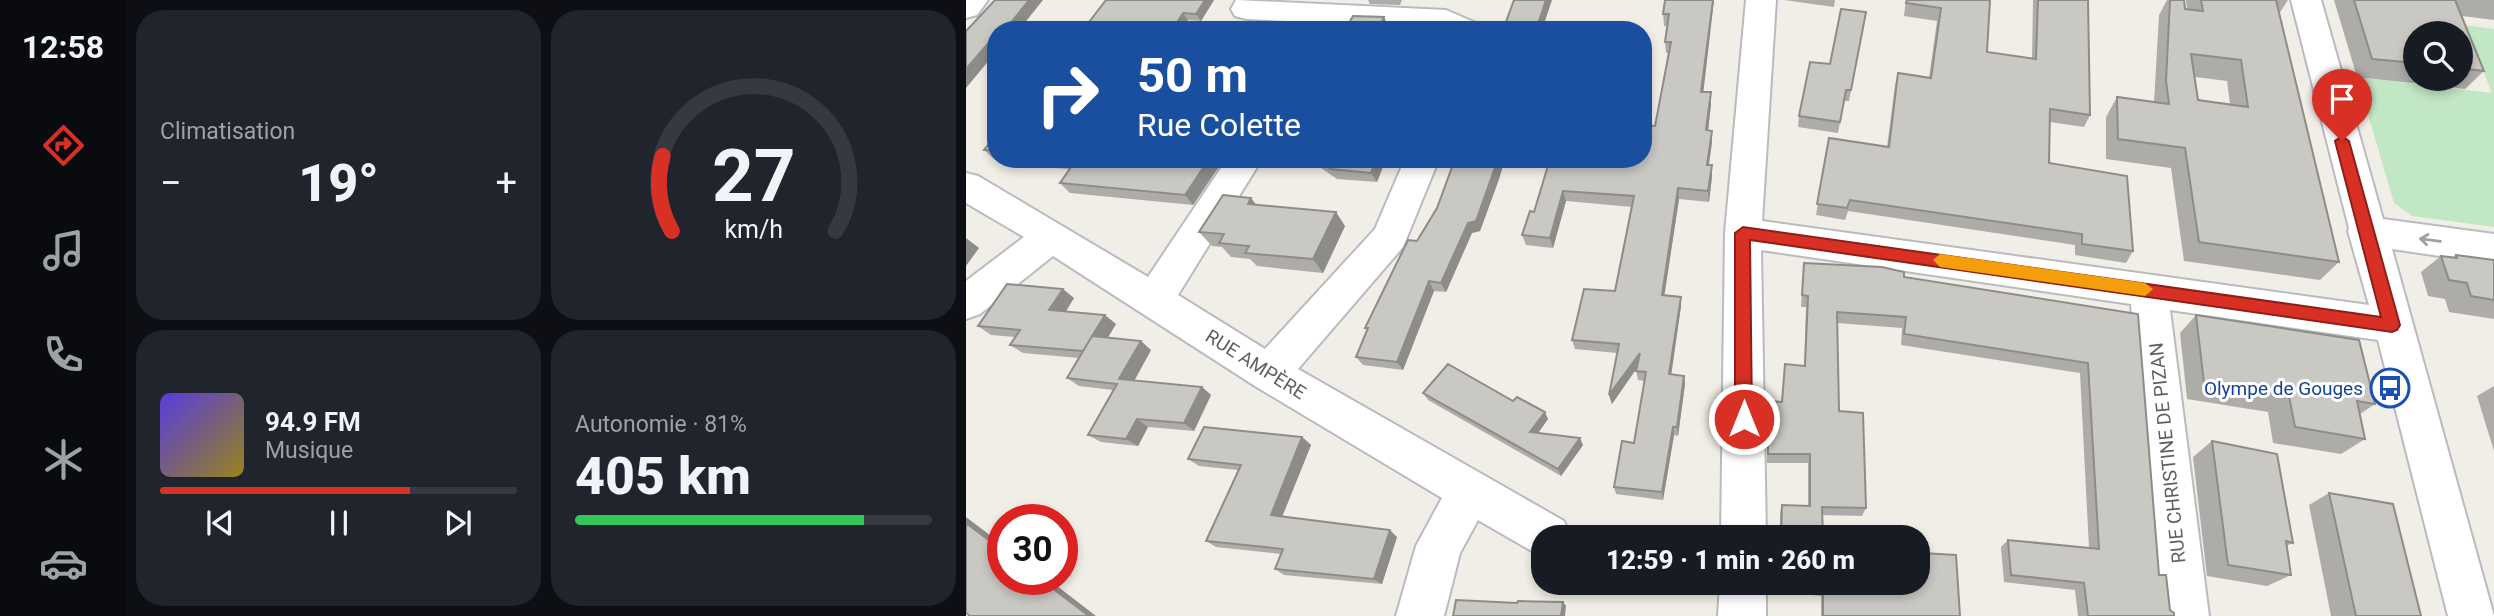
<!DOCTYPE html>
<html lang="fr">
<meta charset="utf-8">
<style>
:root{--surface:#171b24;--page:#20242c;--text:#f1f3f6;--muted:#9ea1a6;--line:#363941;--accent:#d93025}
body{margin:0;font-family:Roboto,sans-serif;background:var(--page);color:var(--text);height:100vh;display:flex;flex-direction:column;font-size:26px;white-space:nowrap}
*{box-sizing:border-box;margin:0}
p{font-size:23px;color:var(--muted)}
.icon{flex:none;width:38px;height:38px;fill:none;stroke:currentColor;stroke-width:2;stroke-linecap:round;stroke-linejoin:round}
.map{position:relative;flex:1;overflow:hidden}
.details{display:flex;flex-direction:column;gap:10px;padding:10px;background:#0d0f14;width:840px}
.details>*{flex:none}
.hud{position:absolute;left:21px;top:21px;width:665px;height:147px;border-radius:28px;box-shadow:0 4px 10px #0003;background:#1a4fa0;color:#fff;overflow:hidden}
.buttons{position:absolute;left:1437px;top:21px;display:grid;gap:14px}
.buttons a{display:grid;place-items:center;width:70px;height:70px;border-radius:50%;background:var(--surface);box-shadow:0 4px 10px #0003;font-size:35px}
.speed{position:absolute;left:21px;top:504px;display:flex;gap:14px;font-size:35px;font-weight:700;text-align:center}
.speed>*{display:grid;place-content:center;width:91px;height:91px;border-radius:50%;background:var(--surface);box-shadow:0 4px 10px #0003;line-height:1}
.speed .limit{border:10px solid #d22;background:#fff;color:#111}
.pin{position:absolute;display:grid;place-items:center;width:60px;height:60px;color:#fff;margin:-72px -30px;border-radius:50% 50% 50% 0;rotate:-45deg;box-shadow:0 0 7px #0007}
.pin .icon{rotate:45deg}
.me{position:absolute;width:77px;margin:-38px;rotate:0deg;stroke-linejoin:round;filter:drop-shadow(0 0 5px #0008)}
.turn{display:flex;align-items:center;gap:24px;height:147px;padding:0 35px;font-size:32px}
.turn .icon{width:91px;height:91px;stroke-width:2.5}
.turn b{display:block;font-size:49px;line-height:60px}
.big{font-size:52px;font-weight:800;line-height:1.1}
.details .widget{flex:1;display:flex;flex-direction:column;justify-content:center;gap:10px;min-width:0;padding:0 24px;border-radius:28px;background:var(--page)}
.details .dial{align-items:center;gap:0}
.dial svg{height:182px;overflow:visible;fill:none;stroke:var(--line);stroke-width:7;stroke-linecap:round;text-anchor:middle}
.dial text{fill:var(--text);stroke:none}
.song{display:flex;align-items:center;gap:21px}
.cover{width:84px;height:84px;border-radius:10px;background:linear-gradient(135deg,hsl(250 70% 55%),hsl(50 70% 35%))}
.played{height:7px;border-radius:4px;background:linear-gradient(90deg,var(--accent) 70%,var(--line) 70%)}
.keys{display:flex;justify-content:space-around;direction:ltr}
.heat{display:flex;justify-content:space-between;align-items:center;font-size:38px;direction:ltr}
.charge{height:10px;border-radius:5px;background:linear-gradient(90deg,#34c759 81%,var(--line) 0)}
.details .tiles{flex:1;display:grid;gap:10px;grid-template-columns:repeat(2,1fr)}
.trip{position:absolute;left:565px;top:525px;width:399px;height:70px;border-radius:28px;background:var(--surface);box-shadow:0 4px 10px #0003;font-weight:800;line-height:70px;text-align:center}
main{display:flex;flex:1;min-height:0}
.menu{display:flex;flex-direction:column;width:126px;justify-content:space-around;align-items:center;background:#090b0e;color:var(--muted)}
.menu .icon{width:49px;height:49px}
.menu .current{color:var(--accent)}
.menu b{font-size:32px;color:var(--text)}
.map>svg:first-child{display:block}
.green{fill:#c2e7c4}
.lines{fill:none;stroke-linecap:round;stroke-linejoin:round}
.minor-casing{stroke:#b8bbbf;stroke-width:4}
.minor{fill:#fff;fill-rule:evenodd}
.wall{fill:#aeaca8;fill-rule:evenodd}
.shaded-wall{fill:#8d8c88}
.building{fill:#cac8c3;stroke:#8d8c88;stroke-width:2;fill-rule:evenodd}
.oneway{stroke:#9ea0a3}
.route{fill:#d93025;stroke:#8d1f18;stroke-width:2}
.slow{fill:#f59e0b}
.labels{text-anchor:middle;stroke-width:6;stroke-linejoin:round;paint-order:stroke}
.street-label{font-size:19px;fill:#5d6166;stroke:#fff}
.transit-label{font-size:19px;fill:#164399;stroke:#fff;text-anchor:end}
</style>
<main>
<nav class="menu">
<b>12:58</b>
<svg class="icon current" aria-label="directions" viewBox="0 0 24 24"><path d="M12 3l9 9-9 9-9-9zM9 14v-3h6M13 9l2 2-2 2"/></svg>
<svg class="icon" aria-label="music" viewBox="0 0 24 24"><path d="M9 18V5l10-2v13"/><circle cx="6" cy="18" r="3"/><circle cx="16" cy="16" r="3"/></svg>
<svg class="icon" aria-label="phone" viewBox="0 0 24 24"><path d="M5 4h4l2 5-3 2q2 4 5 5l2-3 5 2v4C11 20 4 13 5 4z"/></svg>
<svg class="icon" aria-label="climate" viewBox="0 0 24 24"><path d="M12 3v18M4 7l16 10M4 17L20 7"/></svg>
<svg class="icon" aria-label="car" viewBox="0 0 24 24"><path d="M5 17H2v-5l4-1 3-4h7l3 4 3 1v5h-3M9 17h6M6 11h13"/><circle cx="7" cy="17" r="2"/><circle cx="17" cy="17" r="2"/></svg>
</nav>
<section class="details">
<div class="tiles">
<div class="widget"><p>Climatisation</p>
<div class="heat"><a>−</a><b class="big">19°</b><a>+</a></div>
</div>
<div class="widget dial"><svg viewBox="0 0 100 80">
<path d="M14 69A42 42 0 1 1 86 69"/>
<path d="M14 69A42 42 0 0 1 10 36" stroke="#d93025"/>
<text x="50" y="56" font-size="32" font-weight="700">27</text>
<text x="50" y="72" font-size="11">km/h</text>
</svg></div>
<div class="widget">
<div class="song"><i class="cover"></i><div><b>94.9 FM</b><p>Musique</p></div></div>
<div class="played"></div>
<div class="keys"><svg class="icon" aria-label="previous" viewBox="0 0 24 24"><path d="M18 5L8 12l10 7zM5 5v14"/></svg><svg class="icon" aria-label="pause" viewBox="0 0 24 24"><path d="M8 5v14M16 5v14"/></svg><svg class="icon" aria-label="next" viewBox="0 0 24 24"><path d="M6 5l10 7-10 7zM19 5v14"/></svg></div>
</div>
<div class="widget"><p>Autonomie · 81%</p><b class="big">405 km</b><div class="charge"></div></div>
</div>
</section>
<div class="map">
<svg width="1528" height="616" viewBox="0 0 1528 616">
<rect width="100%" height="100%" fill="#f0eee6"/>
<path class="green" d="M 1499,25 L 1528,29 L 1528,227 L 1446,216 L 1428,203 L 1391,77 L 1526,93 Z"/>
<g class="lines">
<defs>
<path id="minor" d="M 0,0 L 22,0 L 11,15 L 0,18 Z
M 270,0 L 480,10 L 510,23 L 514,30 L 280,19 L 269,16 L 265,9 Z
M 780,0 L 810,0 L 796,221 L 1403,305 L 1382,231 L 1383,228 L 1325,0 L 1355,0 L 1417,219 L 1528,234 L 1528,264 L 1426,249 L 1528,616 L 1482,616 L 1412,340 L 1204,310 L 1243,616 L 1195,616 L 1165,304 L 795,250 L 800,537 L 755,537 L 759,233 Z
M 261,159 L 296,159 L 212,295 L 299,349 L 409,229 L 439,159 L 473,159 L 437,247 L 332,369 L 598,521 L 604,537 L 578,537 L 578,558 L 512,520 L 494,553 L 478,616 L 430,616 L 450,546 L 476,498 L 289,386 L 87,256 L 14,314 L 0,319 L 0,281 L 58,237 L 0,203 L 0,173 L 12,176 L 182,277 Z
M 754,583 L 800,583 L 800,616 L 752,616 Z"/>
</defs>
<use href="#minor" class="minor-casing"/>
<use href="#minor" class="minor"/>
</g>
<path class="wall" d="M 140,0 L 248,0 L 235,21 L 222,20 L 216,30 L 117,30 Z
M 402,0 L 436,0 L 434,5 L 404,4 Z
M 699,0 L 737,92 L 745,104 L 742,130 L 746,131 L 746,142 L 743,165 L 746,176 L 743,202 L 713,199 L 698,295 L 715,306 L 705,375 L 718,376 L 719,384 L 712,436 L 708,435 L 697,500 L 650,494 L 648,487 L 668,443 L 679,381 L 672,380 L 670,369 L 646,404 L 643,395 L 651,353 L 609,349 L 606,340 L 649,291 L 666,207 L 600,201 L 587,248 L 560,245 L 556,235 L 568,212 L 601,162 L 677,159 L 689,126 L 702,53 L 700,53 L 699,42 L 701,26 L 698,26 L 697,14 Z
M 818,0 L 869,0 L 868,7 Z
M 940,0 L 1024,0 L 1021,52 L 1066,58 L 1067,0 L 1122,0 L 1124,115 L 1118,127 L 1084,122 L 1083,163 L 1167,251 L 1160,263 L 1109,255 L 1109,245 L 882,211 L 879,220 L 850,215 L 863,138 L 921,147 L 929,85 L 932,73 L 963,78 L 971,21 L 938,16 Z
M 1201,0 L 1218,0 L 1219,9 L 1221,9 L 1220,0 L 1322,0 L 1313,14 L 1373,262 L 1354,280 L 1218,261 L 1205,168 L 1140,159 L 1140,117 L 1151,97 L 1188,102 L 1193,15 ZM 1229,77 L 1261,81 L 1264,104 L 1232,100 Z
M 1368,0 L 1528,0 L 1528,20 L 1496,16 L 1518,71 L 1499,89 L 1391,77 ZM 1449,33 L 1494,33 L 1494,79 L 1449,79 Z
M 900,12 L 883,101 L 878,101 L 872,133 L 832,127 L 833,116 L 864,64 Z
M 30,135 L 30,159 L 258,159 L 227,205 L 104,193 L 94,183 L 104,169 L 72,167 L 68,163 L 29,160 L 18,150 Z
M 342,159 L 420,159 L 411,182 L 371,179 Z
M 489,159 L 539,159 L 533,179 L 514,231 L 506,233 L 480,292 L 468,291 L 437,370 L 397,365 L 390,357 L 401,331 L 399,328 L 471,208 Z
M 291,205 L 379,226 L 357,273 L 291,266 L 284,259 L 265,257 L 256,247 L 246,246 L 233,232 Z
M 1490,255 L 1528,260 L 1528,319 L 1483,312 L 1479,299 L 1462,296 L 1455,272 L 1475,256 L 1487,257 Z
M 838,263 L 1172,314 L 1193,575 L 1204,610 L 1208,616 L 1112,616 L 1109,590 L 1038,582 L 1035,547 L 1042,540 L 1123,548 L 1114,373 L 935,345 L 936,328 L 871,323 L 873,411 L 900,508 L 896,516 L 857,515 L 857,537 L 814,537 L 814,513 L 816,505 L 842,506 L 842,463 L 801,463 L 802,401 L 816,402 L 838,366 L 840,307 L 835,307 Z
M 108,298 L 100,311 L 150,324 L 141,338 L 185,350 L 168,380 L 236,387 L 245,395 L 228,431 L 182,427 L 172,446 L 135,442 L 122,435 L 147,390 L 113,386 L 101,378 L 113,358 L 57,353 L 44,345 L 49,337 L 25,335 L 12,326 Z
M 1230,315 L 1409,404 L 1394,414 L 1399,439 L 1375,454 L 1307,443 L 1302,412 L 1221,399 L 1214,333 Z
M 1528,386 L 1528,451 L 1511,396 Z
M 457,393 L 547,401 L 582,419 L 572,433 L 617,445 L 595,476 L 462,400 Z
M 336,437 L 345,445 L 316,517 L 431,537 L 416,584 L 318,575 L 309,569 L 315,554 L 250,547 L 240,541 L 272,470 L 233,466 L 222,459 Z
M 1246,441 L 1327,543 L 1320,546 L 1325,575 L 1301,586 L 1241,576 L 1227,457 Z
M 1363,493 L 1455,616 L 1365,616 L 1343,505 Z
M 955,553 L 994,616 L 855,616 L 855,596 L 846,595 L 846,583 L 952,583 L 952,558 Z"/>
<path class="shaded-wall" d="M 63,0 L 77,0 L 53,30 L 39,30 Z
M 239,0 L 248,0 L 235,21 L 230,14 Z
M 580,0 L 586,0 L 576,30 L 570,30 Z
M 747,0 L 748,0 L 736,104 L 735,92 Z
M 217,13 L 222,20 L 216,30 L 206,30 Z
M 418,17 L 423,28 L 423,30 L 412,30 Z
M 25,40 L 30,46 L 30,52 L 0,88 L 0,69 Z
M 745,92 L 745,104 L 741,141 L 740,130 Z
M 746,131 L 746,142 L 741,176 L 741,165 Z
M 243,159 L 258,159 L 227,205 L 219,195 Z
M 411,159 L 420,159 L 411,182 L 405,173 Z
M 532,159 L 539,159 L 533,179 L 514,231 L 506,233 L 480,292 L 475,283 Z
M 746,165 L 746,176 L 743,202 L 742,191 Z
M 712,188 L 713,199 L 697,305 L 696,295 Z
M 597,191 L 600,201 L 587,248 L 584,238 Z
M 285,198 L 296,212 L 282,204 Z
M 370,212 L 379,226 L 357,273 L 347,259 Z
M 0,238 L 13,248 L 0,266 Z
M 463,281 L 468,291 L 437,370 L 431,362 Z
M 97,289 L 108,298 L 95,319 L 83,310 Z
M 715,297 L 715,306 L 704,383 L 703,374 Z
M 139,315 L 150,324 L 129,359 L 117,351 Z
M 175,341 L 185,350 L 165,387 L 153,379 Z
M 674,353 L 675,362 L 646,404 L 643,395 Z
M 718,376 L 719,384 L 712,436 L 711,427 Z
M 236,387 L 245,395 L 228,431 L 218,423 Z
M 579,412 L 582,419 L 568,439 L 564,432 Z
M 171,419 L 182,427 L 172,446 L 160,439 Z
M 707,427 L 708,435 L 697,500 L 696,492 Z
M 336,437 L 345,445 L 314,522 L 305,515 Z
M 614,438 L 617,445 L 595,476 L 592,469 Z
M 0,517 L 37,545 L 37,551 L 0,523 Z
M 424,530 L 431,537 L 416,584 L 408,579 Z
M 74,579 L 82,579 L 130,616 L 123,616 Z
M 597,602 L 600,606 L 599,616 L 595,616 Z"/>
<path class="building" d="M 29,0 L 63,0 L 39,30 L 30,30 L 30,40 L 25,40 L 0,69 L 0,31 Z
M 140,0 L 239,0 L 230,14 L 217,13 L 206,30 L 117,30 Z
M 548,0 L 580,0 L 570,30 L 537,30 Z
M 699,0 L 747,0 L 735,92 L 745,92 L 740,130 L 746,131 L 741,165 L 746,165 L 742,191 L 712,188 L 696,295 L 715,297 L 703,374 L 718,376 L 711,427 L 707,427 L 696,492 L 648,487 L 656,441 L 668,443 L 680,372 L 670,371 L 674,353 L 643,395 L 653,344 L 606,340 L 618,289 L 649,291 L 668,196 L 597,191 L 584,238 L 556,235 L 564,211 L 568,212 L 584,159 L 592,159 L 601,162 L 601,159 L 677,159 L 677,125 L 689,126 L 705,42 L 699,42 L 703,14 L 697,14 Z
M 941,0 L 1024,0 L 1021,52 L 1070,59 L 1072,0 L 1122,0 L 1124,115 L 1084,109 L 1083,163 L 1161,176 L 1167,251 L 1116,244 L 1116,234 L 884,200 L 881,208 L 851,204 L 863,138 L 923,147 L 932,73 L 965,78 L 975,8 L 940,3 Z
M 1204,0 L 1218,0 L 1219,9 L 1237,11 L 1235,0 L 1310,0 L 1373,262 L 1233,242 L 1219,148 L 1152,139 L 1151,97 L 1203,104 L 1200,81 ZM 1225,54 L 1275,60 L 1282,107 L 1232,100 Z
M 1388,0 L 1489,0 L 1518,71 L 1494,68 L 1494,33 L 1449,33 L 1449,63 L 1406,59 Z
M 875,9 L 900,12 L 885,90 L 880,90 L 874,122 L 833,116 L 844,62 L 864,64 Z
M 387,16 L 418,17 L 412,30 L 379,30 Z
M 30,135 L 30,151 L 18,150 Z
M 102,159 L 243,159 L 219,195 L 94,183 L 110,160 Z
M 350,159 L 411,159 L 405,173 L 365,169 Z
M 489,159 L 532,159 L 510,221 L 502,223 L 475,283 L 463,281 L 431,362 L 390,357 L 402,328 L 399,328 L 442,240 L 451,241 L 471,208 Z
M 257,195 L 285,198 L 282,204 L 370,212 L 347,259 L 279,253 L 283,246 L 253,243 L 258,234 L 233,232 Z
M 1490,255 L 1528,260 L 1528,300 L 1505,296 L 1501,283 L 1483,280 L 1475,256 L 1491,258 Z
M 838,263 L 916,267 L 938,272 L 938,277 L 1172,314 L 1193,575 L 1200,575 L 1204,610 L 1208,613 L 1208,616 L 1122,616 L 1118,583 L 1045,575 L 1042,540 L 1133,549 L 1122,363 L 938,334 L 940,317 L 871,312 L 873,411 L 897,413 L 900,508 L 856,507 L 857,537 L 815,537 L 816,505 L 844,506 L 844,454 L 802,454 L 802,401 L 816,402 L 819,364 L 839,366 L 842,296 L 836,295 Z
M 41,284 L 97,289 L 83,310 L 139,315 L 117,351 L 44,345 L 54,330 L 12,326 Z
M 1230,315 L 1393,340 L 1409,404 L 1391,401 L 1399,439 L 1329,427 L 1323,396 L 1238,383 Z
M 126,336 L 175,341 L 153,379 L 236,387 L 218,423 L 171,419 L 160,439 L 122,435 L 151,384 L 101,378 Z
M 482,364 L 547,401 L 551,397 L 579,412 L 564,432 L 614,438 L 592,469 L 457,393 Z
M 238,427 L 336,437 L 305,515 L 424,530 L 408,579 L 309,569 L 317,549 L 240,541 L 275,465 L 222,459 Z
M 1246,441 L 1311,454 L 1327,543 L 1320,541 L 1325,575 L 1262,565 Z
M 1363,493 L 1427,504 L 1455,616 L 1390,616 Z
M 0,523 L 37,551 L 37,579 L 74,579 L 123,616 L 4,616 L 0,613 Z
M 955,553 L 990,555 L 994,616 L 857,616 L 857,591 L 848,591 L 848,583 L 952,583 L 952,566 L 956,566 Z
M 490,600 L 551,603 L 552,601 L 597,602 L 595,616 L 487,616 Z"/>
<defs><path id="oneway-shaft" d="M-6 0H5M1.5-3L5.5 0L1.5 3" fill="none" stroke-width="1.6" stroke-linecap="round" stroke-linejoin="round" transform="scale(1.75)"/></defs>
<use class="oneway" href="#oneway-shaft" transform="translate(1464 240) rotate(-172)"/>
<path class="route" d="M 1376,136 L 1383,141 L 1434,325 L 1431,330 L 1426,332 L 784,240 L 786,419 L 784,425 L 778,427 L 772,425 L 769,419 L 769,233 L 777,227 L 1415,317 L 1369,141 Z"/>
<path class="slow" d="M 974,254 L 1179,283 L 1187,289 L 1179,296 L 974,267 L 967,260 Z"/>
<defs>
<symbol id="bus-ring" viewBox="-11 -11 22 22"><circle r="9.5" fill="#fff" stroke="#1a4fb4" stroke-width="1.5"/><path d="M-5-6H5V4H4V6H2V4H-2V6H-4V4H-5ZM-3.5-4V0h7V-4ZM-3.5 1.2v1.5H-2V1.2ZM2 1.2v1.5H3.5V1.2Z" fill="#1a4fb4"/></symbol>
</defs>
<g fill-rule="evenodd">
<use href="#bus-ring" x="1402" y="366" width="44" height="44"/>
</g>
<g class="labels">
<g class="street-label">
<text transform="translate(290 364) rotate(32)" y="7">RUE AMPÈRE</text>
<text transform="translate(1201 453) rotate(-96)" y="7">RUE CHRISTINE DE PIZAN</text>
</g>
<g class="transit-label">
<text x="1397" y="395">Olympe de Gouges</text>
</g>
</g>
</svg>
<div class="buttons">
<a><svg class="icon" aria-label="search" viewBox="0 0 24 24"><circle cx="10" cy="10" r="6"/><path d="M15 15l6 6"/></svg></a>
</div>
<div class="speed"><div class="limit">30</div></div>
<div class="pin" style="left:1376px;top:141px;background:#d93025"><svg class="icon" aria-label="arrive" viewBox="0 0 24 24"><path d="M6 21V4h12l-3 4 3 4H6"/></svg></div>
<svg class="me" style="left:778px;top:419px" viewBox="-20 -20 40 40"><circle r="17" fill="#d93025" stroke="#fff" stroke-width="3"/><path d="M0-11L8 9 0 5-8 9z" fill="#fff"/></svg>
<div class="trip">12:59 · 1 min · 260 m</div>
<div class="hud">
<div class="turn"><svg class="icon" aria-label="right" viewBox="0 0 24 24"><path d="M7 20v-9h11M14 6l5 5-5 5"/></svg><div><b>50 m</b>Rue Colette</div></div>
</div>
</div>
</main>
